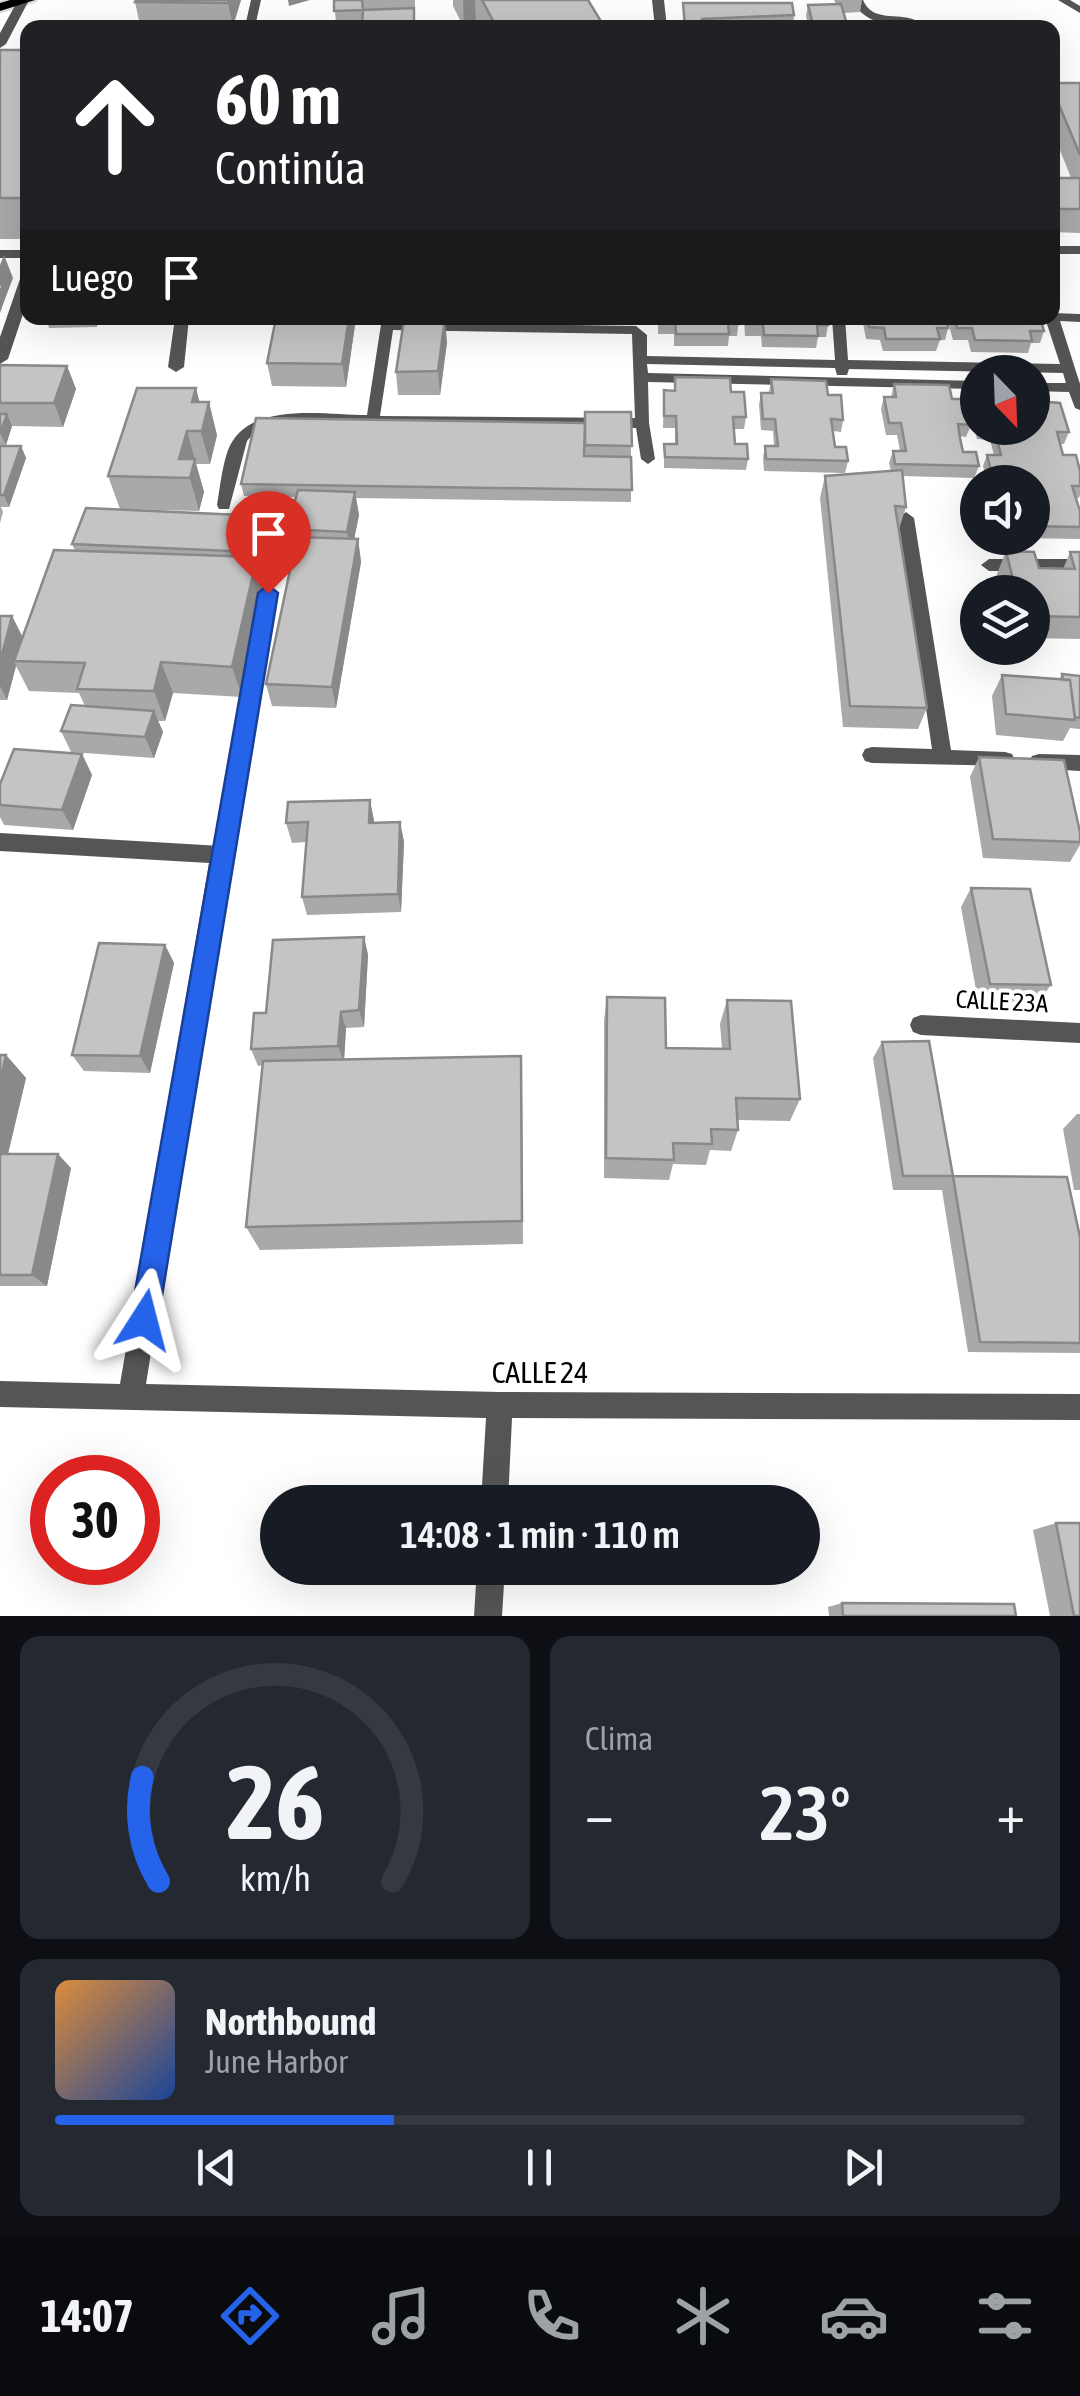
<!DOCTYPE html>
<html lang="es">
<meta charset="utf-8">
<style>
:root{--surface:#171b24;--page:#242831;--text:#f1f3f6;--muted:#9ea1a6;--line:#363941;--accent:#2563eb}
body{margin:0;font-family:"Asap Condensed",sans-serif;background:var(--page);color:var(--text);height:100vh;display:flex;flex-direction:column;font-size:38px;white-space:nowrap}
*{box-sizing:border-box;margin:0}
p{font-size:32px;color:var(--muted)}
.icon{flex:none;width:55px;height:55px;fill:none;stroke:currentColor;stroke-width:2;stroke-linecap:round;stroke-linejoin:round}
.map{position:relative;height:1616px;overflow:hidden}
.side{display:flex;flex-direction:column;gap:20px;padding:20px;background:#0d0f14;flex:1}
.side>*{flex:none}
.top-card{position:absolute;left:20px;top:20px;width:1040px;height:305px;border-radius:20px;box-shadow:0 10px 40px #0002;background:#202124;color:#fff;overflow:hidden}
.needle{width:65px;rotate:157deg}
.controls{position:absolute;left:960px;top:355px;display:grid;gap:20px}
.controls a{display:grid;place-items:center;width:90px;height:90px;border-radius:50%;background:var(--surface);box-shadow:0 10px 40px #0002;font-size:50px}
.speed{position:absolute;left:30px;top:1455px;display:flex;gap:20px;font-size:50px;font-weight:700;text-align:center}
.speed>*{display:grid;place-content:center;width:130px;height:130px;border-radius:50%;background:var(--surface);box-shadow:0 10px 40px #0002;line-height:1}
.speed .limit{border:15px solid #d22;background:#fff;color:#111}
.pin{position:absolute;display:grid;place-items:center;width:85px;height:85px;color:#fff;margin:-102px -42px;border-radius:50% 50% 50% 0;rotate:-45deg;box-shadow:0 0 10px #0007}
.pin .icon{rotate:45deg}
.me{position:absolute;width:110px;margin:-55px;rotate:9deg;stroke-linejoin:round;filter:drop-shadow(0 0 8px #0008)}
.turn{display:flex;align-items:center;gap:35px;height:210px;padding:0 30px;font-size:45px}
.turn .icon{width:130px;height:130px;stroke-width:2.5}
.turn b{display:block;font-size:70px;line-height:85px}
.then{display:flex;align-items:center;height:95px;padding:0 30px;background:#0003;gap:20px;font-size:38px}
.big{font-size:75px;font-weight:600;line-height:1.1}
.side .widget{flex:1;display:flex;flex-direction:column;justify-content:center;gap:15px;min-width:0;padding:0 35px;border-radius:20px;background:var(--page)}
.side .dial{align-items:center;gap:0}
.dial svg{height:260px;overflow:visible;fill:none;stroke:var(--line);stroke-width:7;stroke-linecap:round;text-anchor:middle}
.dial text{fill:var(--text);stroke:none}
.song{display:flex;align-items:center;gap:30px}
.cover{width:120px;height:120px;border-radius:15px;background:linear-gradient(135deg,hsl(30 70% 55%),hsl(220 70% 35%))}
.played{height:10px;border-radius:5px;background:linear-gradient(90deg,var(--accent) 35%,var(--line) 35%)}
.keys{display:flex;justify-content:space-around;direction:ltr}
.heat{display:flex;justify-content:space-between;align-items:center;font-size:55px;direction:ltr}
.side .tiles{flex:1;display:grid;gap:20px;grid-template-columns:1fr 1fr}
.widget:last-child{grid-column:span 2}
.trip{position:absolute;left:260px;top:1485px;width:560px;height:100px;border-radius:50px;background:var(--surface);box-shadow:0 10px 40px #0002;font-weight:600;line-height:100px;text-align:center}
.menu{display:flex;height:160px;justify-content:space-around;align-items:center;background:#090b0e;color:var(--muted)}
.menu .icon{width:70px;height:70px}
.menu .selected{color:var(--accent)}
.menu b{font-size:45px;color:var(--text)}
.map>svg:first-child{display:block}
.lines{fill:none;stroke-linecap:round;stroke-linejoin:round}
.primary-casing{stroke:#dbdbdb;stroke-width:5}
.lane{fill:#555;fill-rule:evenodd}
.street{fill:#555;fill-rule:evenodd}
.primary{fill:#000;fill-rule:evenodd}
.wall{fill:#a9a9a9}
.shaded-wall{fill:#898989}
.building{fill:#c4c4c4;stroke:#898989;stroke-width:2.5}
.route{fill:#2563eb;stroke:#184099;stroke-width:2.5}
.labels{text-anchor:middle;stroke-width:8;stroke-linejoin:round;paint-order:stroke}
.street-label{font-size:25px;fill:#000;stroke:#fff}
.near-street-label{font-size:30px;fill:#000;stroke:#fff}
</style>
<div class="map">
<svg width="1080" height="1616" viewBox="0 0 1080 1616">
<rect width="100%" height="100%" fill="#fff"/>
<g class="lines">
<defs>
<path id="primary" d="M 10,0 L 35,0 L 0,11 L 0,3 Z"/>
</defs>
<use href="#primary" class="primary-casing"/>
<path class="lane" d="M 251,0 L 261,0 L 256,22 L 251,25 L 246,22 Z
M 853,0 L 863,0 C 873,23 897,12 915,20 C 894,28 862,24 853,0 Z
M 1058,0 L 1070,0 L 1080,6 L 1080,13 Z
M 1052,246 L 1080,246 L 1080,254 L 1052,254 Z
M 1052,313 L 1080,314 L 1080,322 L 1060,321 L 1080,384 L 1080,410 L 1075,408 L 1069,392 L 1032,391 L 1032,383 L 1066,383 L 1063,373 L 849,369 L 847,375 L 837,375 L 835,368 L 647,364 L 648,373 L 978,381 L 978,389 L 648,382 L 649,423 L 655,459 L 648,464 L 641,459 L 636,428 L 275,424 L 253,434 L 247,441 L 229,509 L 219,509 L 217,505 C 220,487 222,467 228,450 C 248,400 323,415 367,415 L 382,318 L 394,318 L 394,322 L 636,326 L 647,335 L 647,356 L 835,360 L 832,318 L 845,318 L 848,360 L 1060,364 L 1045,318 L 1052,318 ZM 393,330 L 632,334 L 635,418 L 380,416 Z
M 989,559 L 1080,559 L 1080,571 L 989,571 L 981,565 Z
M 268,587 L 276,593 L 230,855 L 227,860 L 221,863 L 215,860 L 212,855 L 260,593 Z"/>
<path class="street" d="M 18,0 L 28,2 L 6,44 L 0,48 L 0,33 Z
M 652,0 L 664,0 L 667,28 L 655,28 Z
M 0,250 L 28,250 L 28,258 L 0,258 Z
M 28,272 L 28,299 L 8,359 L 0,364 L 0,337 L 21,276 Z
M 175,318 L 189,318 L 184,367 L 176,372 L 168,367 Z
M 906,512 L 914,518 L 951,750 L 1005,752 L 1012,754 L 1015,760 L 1012,766 L 872,763 L 865,761 L 862,755 L 865,749 L 872,747 L 932,749 L 898,518 Z
M 1039,754 L 1080,755 L 1080,771 L 1032,768 L 1029,762 L 1032,756 Z
M 0,833 L 221,846 L 228,849 L 231,855 L 146,1384 L 500,1392 L 1080,1394 L 1080,1420 L 512,1418 L 508,1502 L 481,1502 L 486,1418 L 0,1407 L 0,1381 L 120,1384 L 209,863 L 0,851 Z
M 921,1015 L 1080,1023 L 1080,1043 L 921,1035 L 913,1032 L 910,1025 L 913,1018 Z
M 477,1568 L 505,1568 L 502,1616 L 474,1616 Z"/>
<use href="#primary" class="primary"/>
</g>
<path class="wall" d="M 241,0 L 233,26 L 140,25 L 135,2 Z
M 334,0 L 415,0 L 415,28 L 362,21 L 336,22 Z
M 453,0 L 588,0 L 605,28 L 464,28 L 453,6 Z
M 834,0 L 862,0 L 860,12 L 844,13 L 848,28 L 809,28 L 806,16 L 808,5 L 836,4 Z
M 683,3 L 794,15 L 793,27 L 683,28 Z
M 0,50 L 28,50 L 28,239 L 0,239 Z
M 1052,83 L 1080,83 L 1080,233 L 1052,232 L 1052,178 L 1071,178 L 1052,130 Z
M 46,318 L 99,318 L 97,327 L 49,328 Z
M 276,318 L 356,318 L 346,387 L 272,386 L 267,363 Z
M 658,318 L 739,318 L 737,336 L 729,336 L 728,346 L 674,346 L 674,334 L 658,334 Z
M 744,318 L 827,318 L 828,325 L 826,337 L 818,337 L 816,348 L 762,347 L 761,336 L 745,336 Z
M 862,318 L 946,318 L 948,328 L 945,340 L 940,340 L 936,351 L 883,351 L 880,340 L 866,339 Z
M 947,318 L 1040,318 L 1044,331 L 1040,343 L 1031,343 L 1028,353 L 971,352 L 968,340 L 953,340 Z
M 447,342 L 440,395 L 398,395 L 396,372 Z
M 0,365 L 67,366 L 76,389 L 63,427 L 12,426 L 6,445 L 0,445 Z
M 675,377 L 731,392 L 746,417 L 744,429 L 734,429 L 735,444 L 748,459 L 746,470 L 664,468 L 664,444 L 675,444 L 675,428 L 663,428 L 664,390 L 674,391 Z
M 771,379 L 828,395 L 843,420 L 841,432 L 833,431 L 835,447 L 848,461 L 845,473 L 764,471 L 763,458 L 765,446 L 774,446 L 773,431 L 761,430 L 759,405 L 761,393 L 769,393 Z
M 894,384 L 952,399 L 971,425 L 966,437 L 960,436 L 963,452 L 979,466 L 974,478 L 902,476 L 906,507 L 899,529 L 927,708 L 918,729 L 843,727 L 820,498 L 825,476 L 891,471 L 889,463 L 893,451 L 900,451 L 897,435 L 886,435 L 881,409 L 884,397 L 891,397 Z
M 199,402 L 217,435 L 210,464 L 196,464 L 204,492 L 199,511 L 120,509 L 108,476 Z
M 1049,402 L 1069,432 L 1064,444 L 1060,444 L 1063,455 L 1080,486 L 1080,495 L 1079,498 L 1076,498 L 1080,511 L 1080,539 L 1011,538 L 1032,538 L 1032,482 L 987,482 L 983,466 L 987,455 L 994,455 L 990,440 L 977,439 L 971,415 L 975,403 L 978,403 L 978,428 L 1032,428 Z
M 631,412 L 631,502 L 356,498 L 359,515 L 354,539 L 358,539 L 361,562 L 336,708 L 272,706 L 266,684 L 294,552 L 292,552 L 287,529 L 296,497 L 244,496 L 241,484 L 585,423 Z
M 0,446 L 21,446 L 26,458 L 9,507 L 1,507 L 3,512 L 0,523 Z
M 245,538 L 240,556 L 257,557 L 265,589 L 242,697 L 173,693 L 165,721 L 158,721 L 163,732 L 154,758 L 71,752 L 61,731 L 85,706 L 79,693 L 29,691 L 16,666 L 7,700 L 0,700 L 0,616 L 12,616 L 22,636 L 75,551 L 72,544 Z
M 1006,551 L 1039,568 L 1063,569 L 1070,552 L 1080,552 L 1080,639 L 1032,638 L 1032,592 L 1001,592 L 997,574 Z
M 1062,674 L 1080,676 L 1080,729 L 1070,728 L 1063,741 L 996,735 L 992,696 L 1002,675 L 1059,680 Z
M 82,754 L 92,775 L 73,830 L 4,825 L 0,817 L 0,784 Z
M 979,757 L 1080,832 L 1080,845 L 1070,862 L 983,858 L 970,777 Z
M 374,820 L 374,823 L 400,822 L 404,842 L 401,912 L 307,915 L 302,897 L 306,842 L 292,843 L 286,823 Z
M 971,888 L 1051,985 L 1038,1002 L 978,1001 L 961,907 Z
M 364,937 L 368,955 L 364,1027 L 346,1028 L 344,1059 L 522,1084 L 523,1244 L 260,1250 L 246,1227 L 263,1065 L 258,1066 L 251,1049 L 266,1013 Z
M 165,945 L 174,963 L 150,1073 L 84,1071 L 72,1055 Z
M 607,997 L 666,1048 L 722,1049 L 720,1024 L 727,1000 L 800,1099 L 790,1121 L 738,1120 L 738,1130 L 731,1151 L 710,1150 L 706,1165 L 673,1164 L 669,1180 L 604,1178 L 604,1021 Z
M 882,1042 L 953,1176 L 1080,1237 L 1080,1353 L 968,1352 L 942,1190 L 893,1190 L 873,1058 Z
M 0,1055 L 6,1055 L 26,1078 L 8,1154 L 71,1168 L 47,1286 L 0,1286 Z
M 1077,1114 L 1080,1114 L 1080,1190 L 1074,1190 L 1063,1129 Z
M 1056,1523 L 1080,1616 L 1050,1616 L 1033,1530 Z
M 842,1603 L 1016,1616 L 829,1616 L 828,1607 Z"/>
<path class="shaded-wall" d="M 229,0 L 241,0 L 233,26 L 228,3 Z
M 288,0 L 310,0 L 289,6 Z
M 463,0 L 475,0 L 476,27 L 464,28 Z
M 4,255 L 13,278 L 5,299 L 0,285 L 0,265 Z
M 1,287 L 5,299 L 0,313 L 0,288 Z
M 349,318 L 356,318 L 346,387 L 342,364 Z
M 445,319 L 447,342 L 440,395 L 438,371 Z
M 67,366 L 76,389 L 63,427 L 54,403 Z
M 196,388 L 204,420 L 209,402 L 217,435 L 210,464 L 192,402 Z
M 7,414 L 12,426 L 6,445 L 0,433 Z
M 187,431 L 204,492 L 199,511 L 190,478 L 179,459 Z
M 21,446 L 26,458 L 9,507 L 4,495 Z
M 355,492 L 359,515 L 351,555 L 347,532 Z
M 240,515 L 245,538 L 236,574 L 230,551 Z
M 358,539 L 361,562 L 336,708 L 332,687 Z
M 257,557 L 265,589 L 242,697 L 232,667 Z
M 12,616 L 23,638 L 14,661 L 16,666 L 7,700 L 0,686 L 0,662 Z
M 161,662 L 173,693 L 165,721 L 154,691 Z
M 154,711 L 163,732 L 154,758 L 145,737 Z
M 82,754 L 92,775 L 73,830 L 62,810 Z
M 370,800 L 374,820 L 373,843 L 369,823 Z
M 400,822 L 404,842 L 401,912 L 398,894 Z
M 364,937 L 368,955 L 364,1027 L 359,1010 Z
M 165,945 L 174,963 L 150,1073 L 140,1056 Z
M 341,1012 L 346,1028 L 344,1062 L 338,1046 Z
M 6,1055 L 26,1078 L 0,1187 L 0,1081 Z
M 58,1154 L 71,1168 L 47,1286 L 32,1275 Z"/>
<path class="building" d="M 136,0 L 229,0 L 228,3 L 135,2 Z
M 334,0 L 362,0 L 363,10 L 334,11 Z
M 482,0 L 588,0 L 605,28 L 497,28 Z
M 683,3 L 792,3 L 794,15 L 702,19 L 703,27 L 685,27 Z
M 841,4 L 848,28 L 814,28 L 808,5 Z
M 414,8 L 414,28 L 362,28 L 363,10 Z
M 0,50 L 28,50 L 28,198 L 0,198 Z
M 1052,83 L 1080,83 L 1080,155 L 1052,88 Z
M 1052,178 L 1080,178 L 1080,209 L 1052,209 Z
M 276,318 L 349,318 L 342,364 L 267,363 Z
M 659,318 L 739,318 L 739,324 L 728,323 L 729,334 L 676,334 L 675,322 L 659,322 Z
M 747,318 L 827,318 L 828,325 L 817,325 L 818,336 L 764,335 L 763,324 L 747,324 Z
M 867,318 L 946,318 L 948,328 L 937,328 L 940,339 L 886,339 L 884,328 L 869,327 Z
M 954,318 L 1040,318 L 1044,331 L 1030,331 L 1032,341 L 975,340 L 972,328 L 957,328 Z
M 445,319 L 438,371 L 396,372 L 404,320 Z
M 0,365 L 67,366 L 54,403 L 0,403 Z
M 675,377 L 730,378 L 731,392 L 744,392 L 746,417 L 733,417 L 734,431 L 735,444 L 747,444 L 748,459 L 665,457 L 664,444 L 677,444 L 676,416 L 664,416 L 664,390 L 675,391 Z
M 771,379 L 826,381 L 828,395 L 841,395 L 843,420 L 831,419 L 835,447 L 846,447 L 848,461 L 766,459 L 765,446 L 778,446 L 775,419 L 763,419 L 761,393 L 773,393 Z
M 894,384 L 949,385 L 952,399 L 965,399 L 971,425 L 958,424 L 960,438 L 963,452 L 976,452 L 979,466 L 895,464 L 893,451 L 906,451 L 901,423 L 889,423 L 884,397 L 896,397 Z
M 137,388 L 196,388 L 192,402 L 209,402 L 202,431 L 187,431 L 179,459 L 195,459 L 190,478 L 108,476 Z
M 1032,391 L 1046,391 L 1049,402 L 1060,403 L 1069,432 L 1057,432 L 1063,455 L 1076,455 L 1080,471 L 1080,486 L 1072,486 L 1080,511 L 1080,527 L 1032,526 L 1032,482 L 994,482 L 987,455 L 1001,455 L 994,428 L 987,428 L 1032,428 Z
M 585,412 L 631,412 L 632,446 L 585,445 Z
M 0,414 L 7,414 L 0,433 Z
M 256,418 L 585,423 L 584,456 L 631,457 L 632,490 L 241,484 Z
M 0,446 L 21,446 L 4,495 L 0,495 Z
M 902,470 L 906,507 L 895,506 L 927,708 L 850,706 L 825,476 Z
M 298,490 L 355,492 L 347,532 L 287,529 Z
M 86,508 L 240,515 L 230,551 L 72,544 Z
M 297,537 L 358,539 L 332,687 L 266,684 Z
M 54,550 L 257,557 L 232,667 L 161,662 L 154,691 L 77,689 L 85,663 L 14,661 Z
M 1006,551 L 1034,552 L 1039,568 L 1075,569 L 1070,552 L 1080,552 L 1080,617 L 1032,616 L 1032,592 L 1016,592 Z
M 0,616 L 12,616 L 0,662 Z
M 1062,674 L 1080,676 L 1080,718 L 1075,717 L 1070,680 L 1063,680 Z
M 1002,675 L 1070,680 L 1075,720 L 1006,714 Z
M 71,705 L 154,711 L 145,737 L 61,731 Z
M 14,749 L 82,754 L 62,810 L 0,805 L 0,784 Z
M 979,757 L 1064,760 L 1080,832 L 1080,842 L 993,839 Z
M 370,800 L 369,823 L 400,822 L 398,894 L 302,897 L 308,822 L 286,823 L 288,802 Z
M 971,888 L 1030,889 L 1051,985 L 990,984 Z
M 364,937 L 359,1010 L 341,1012 L 338,1046 L 251,1049 L 254,1013 L 266,1013 L 273,940 Z
M 99,943 L 165,945 L 140,1056 L 72,1055 Z
M 607,997 L 665,998 L 666,1048 L 730,1049 L 727,1000 L 791,1001 L 800,1099 L 736,1098 L 738,1130 L 711,1129 L 712,1144 L 673,1143 L 674,1160 L 606,1158 Z
M 929,1041 L 953,1176 L 903,1176 L 882,1042 Z
M 0,1055 L 6,1055 L 0,1081 Z
M 521,1056 L 522,1221 L 246,1227 L 263,1061 Z
M 0,1154 L 58,1154 L 32,1275 L 0,1275 Z
M 953,1176 L 1067,1177 L 1080,1237 L 1080,1343 L 980,1342 Z
M 1056,1523 L 1080,1523 L 1080,1616 L 1074,1616 Z
M 842,1603 L 1014,1604 L 1016,1616 L 843,1616 Z"/>
<path class="route" d="M 268,585 L 278,593 L 158,1320 L 154,1330 L 144,1334 L 134,1330 L 130,1320 L 258,593 Z"/>
<g class="labels">
<g class="street-label">
<text transform="translate(1002 1001) rotate(3)" y="9">CALLE 23A</text>
</g>
<g class="near-street-label">
<text x="540" y="1383">CALLE 24</text>
</g>
</g>
</svg>
<div class="controls">
<a><svg class="needle" viewBox="-14 -14 28 28"><path d="M0-13l5 13h-10z" fill="#e53935"/><path d="M0 13l5-13h-10z" fill="#9ea1a6"/></svg></a>
<a><svg class="icon" aria-label="sound" viewBox="0 0 24 24"><path d="M4 9h4l5-4v14l-5-4H4zM17 9q2 3 0 6"/></svg></a>
<a><svg class="icon" aria-label="layers" viewBox="0 0 24 24"><path d="M12 4l9 5-9 5-9-5zM3 14l9 5 9-5"/></svg></a>
</div>
<div class="speed"><div class="limit">30</div></div>
<div class="pin" style="left:268px;top:593px;background:#d93025"><svg class="icon" aria-label="arrive" viewBox="0 0 24 24"><path d="M6 21V4h12l-3 4 3 4H6"/></svg></div>
<svg class="me" style="left:144px;top:1320px" viewBox="-20 -20 40 40"><path d="M0-17L14 15 0 8-14 15z" fill="#2563eb" stroke="#fff" stroke-width="4"/></svg>
<div class="trip">14:08 · 1 min · 110 m</div>
<div class="top-card">
<div class="turn"><svg class="icon" aria-label="ahead" viewBox="0 0 24 24"><path d="M12 20V5M6 11l6-6 6 6"/></svg><div><b>60 m</b>Continúa</div></div>
<div class="then">Luego<svg class="icon" aria-label="arrive" viewBox="0 0 24 24"><path d="M6 21V4h12l-3 4 3 4H6"/></svg></div>
</div>
</div>
<section class="side">
<div class="tiles">
<div class="widget dial"><svg viewBox="0 0 100 80">
<path d="M14 69A42 42 0 1 1 86 69"/>
<path d="M14 69A42 42 0 0 1 9 37" stroke="#2563eb"/>
<text x="50" y="56" font-size="32" font-weight="700">26</text>
<text x="50" y="72" font-size="11">km/h</text>
</svg></div>
<div class="widget"><p>Clima</p>
<div class="heat"><a>−</a><b class="big">23°</b><a>+</a></div>
</div>
<div class="widget">
<div class="song"><i class="cover"></i><div><b>Northbound</b><p>June Harbor</p></div></div>
<div class="played"></div>
<div class="keys"><svg class="icon" aria-label="previous" viewBox="0 0 24 24"><path d="M18 5L8 12l10 7zM5 5v14"/></svg><svg class="icon" aria-label="pause" viewBox="0 0 24 24"><path d="M8 5v14M16 5v14"/></svg><svg class="icon" aria-label="next" viewBox="0 0 24 24"><path d="M6 5l10 7-10 7zM19 5v14"/></svg></div>
</div>
</div>
</section>
<nav class="menu">
<b>14:07</b>
<svg class="icon selected" aria-label="directions" viewBox="0 0 24 24"><path d="M12 3l9 9-9 9-9-9zM9 14v-3h6M13 9l2 2-2 2"/></svg>
<svg class="icon" aria-label="music" viewBox="0 0 24 24"><path d="M9 18V5l10-2v13"/><circle cx="6" cy="18" r="3"/><circle cx="16" cy="16" r="3"/></svg>
<svg class="icon" aria-label="phone" viewBox="0 0 24 24"><path d="M5 4h4l2 5-3 2q2 4 5 5l2-3 5 2v4C11 20 4 13 5 4z"/></svg>
<svg class="icon" aria-label="climate" viewBox="0 0 24 24"><path d="M12 3v18M4 7l16 10M4 17L20 7"/></svg>
<svg class="icon" aria-label="car" viewBox="0 0 24 24"><path d="M5 17H2v-5l4-1 3-4h7l3 4 3 1v5h-3M9 17h6M6 11h13"/><circle cx="7" cy="17" r="2"/><circle cx="17" cy="17" r="2"/></svg>
<svg class="icon" aria-label="filters" viewBox="0 0 24 24"><path d="M4 7h16M4 17h16"/><circle cx="9" cy="7" r="2"/><circle cx="15" cy="17" r="2"/></svg>
</nav>
